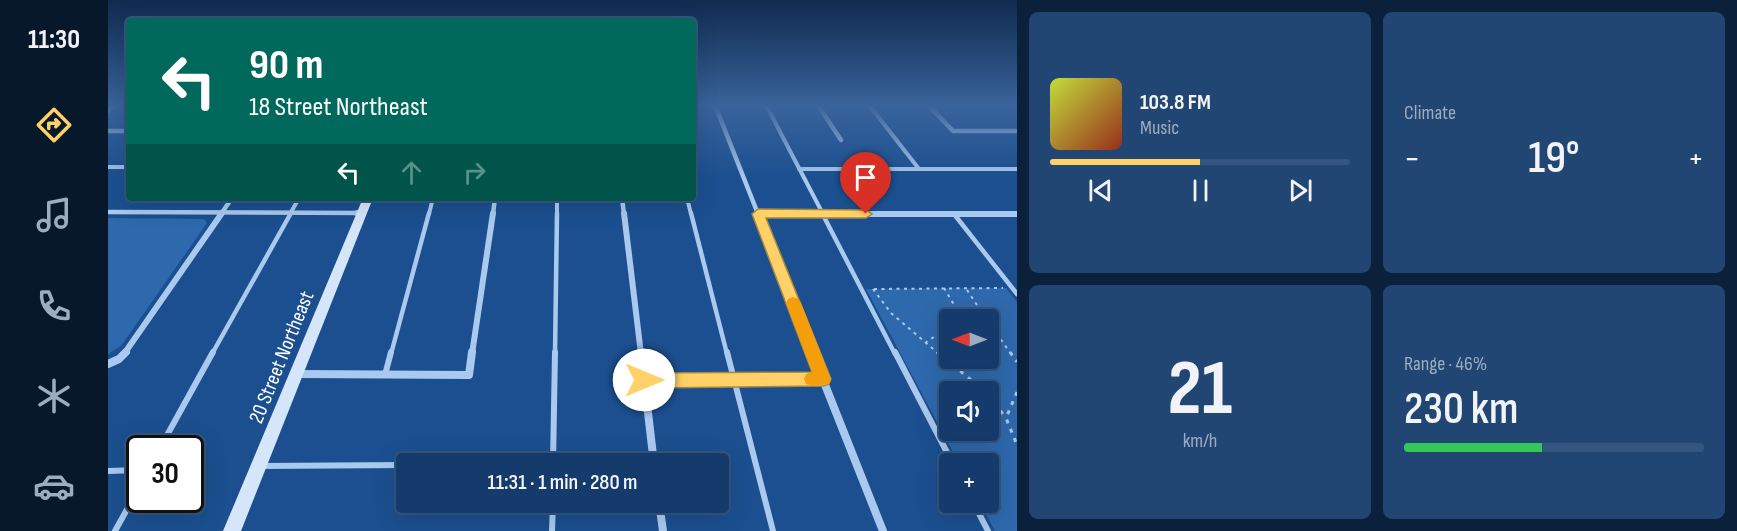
<!DOCTYPE html>
<meta charset="utf-8">
<style>
:root{--surface:#143b6b;--page:#214673;--text:#f1f3f6;--muted:#9dadc1;--line:#33557e;--accent:#ffd166}
body{margin:0;font-family:"Sofia Sans Condensed",sans-serif;background:var(--page);color:var(--text);height:100vh;display:flex;flex-direction:column;font-size:22px;white-space:nowrap}
*{box-sizing:border-box;margin:0}
p{font-size:20px;color:var(--muted)}
.icon{flex:none;width:33px;height:33px;fill:none;stroke:currentColor;stroke-width:2;stroke-linecap:round;stroke-linejoin:round}
.map{position:relative;flex:1;overflow:hidden}
.side{display:flex;flex-direction:column;gap:12px;padding:12px;background:#0b203b;width:720px}
.side>*{flex:none}
.hud{position:absolute;left:18px;top:18px;width:570px;height:183px;border-radius:6px;box-shadow:0 6px 24px #0002,0 0 0 2px var(--line);background:#00695c;color:#fff;overflow:hidden}
.needle{width:39px;rotate:270deg}
.controls{position:absolute;left:831px;top:309px;display:grid;gap:12px}
.controls a{display:grid;place-items:center;width:60px;height:60px;border-radius:6px;background:var(--surface);box-shadow:0 6px 24px #0002,0 0 0 2px var(--line);font-size:30px}
.speed{position:absolute;left:18px;top:435px;display:flex;gap:12px;font-size:30px;font-weight:700;text-align:center}
.speed>*{display:grid;place-content:center;width:78px;height:78px;border-radius:50%;background:var(--surface);box-shadow:0 6px 24px #0002,0 0 0 2px var(--line);line-height:1}
.speed .limit{border:3px solid #111;border-radius:9px;background:#fff;color:#111}
.pin{position:absolute;display:grid;place-items:center;width:51px;height:51px;color:#fff;margin:-62px -26px;border-radius:50% 50% 50% 0;rotate:-45deg;box-shadow:0 0 6px #0007}
.pin .icon{rotate:45deg}
.me{position:absolute;width:66px;margin:-33px;rotate:90deg;stroke-linejoin:round;filter:drop-shadow(0 0 4px #0008)}
.turn{display:flex;align-items:center;gap:21px;height:126px;padding:0 24px;font-size:27px}
.turn .icon{width:78px;height:78px;stroke-width:2.5}
.turn b{display:block;font-size:42px;line-height:51px}
.lanes{display:flex;align-items:center;height:57px;padding:0 24px;background:#0003;justify-content:center;gap:30px;direction:ltr}
.lanes .off{opacity:.35}
.big{font-size:45px;font-weight:600;line-height:1.1}
.side .widget{flex:1;display:flex;flex-direction:column;justify-content:center;gap:9px;min-width:0;padding:0 21px;border-radius:9px;background:var(--page)}
.side .dial{align-items:center;gap:0}
.dial b{font-size:78px;line-height:1}
.song{display:flex;align-items:center;gap:18px}
.cover{width:72px;height:72px;border-radius:9px;background:linear-gradient(135deg,hsl(70 70% 55%),hsl(10 70% 35%))}
.played{height:6px;border-radius:3px;background:linear-gradient(90deg,var(--accent) 50%,var(--line) 50%)}
.keys{display:flex;justify-content:space-around;direction:ltr}
.heat{display:flex;justify-content:space-between;align-items:center;font-size:33px;direction:ltr}
.charge{height:9px;border-radius:4px;background:linear-gradient(90deg,#34c759 46%,var(--line) 0)}
.side .tiles{flex:1;display:grid;gap:12px;grid-template-columns:repeat(2,1fr)}
.trip{position:absolute;left:288px;top:453px;width:333px;height:60px;border-radius:6px;background:var(--surface);box-shadow:0 6px 24px #0002,0 0 0 2px var(--line);font-weight:600;line-height:60px;text-align:center}
main{display:flex;flex:1;min-height:0}
.menu{display:flex;flex-direction:column;width:108px;justify-content:space-around;align-items:center;background:#08182b;color:var(--muted)}
.menu .icon{width:42px;height:42px}
.menu .on{color:var(--accent)}
.menu b{font-size:27px;color:var(--text)}
.map>svg:first-child{display:block}
.green{fill:#2e69ad;fill-rule:evenodd}
.lines{fill:none;stroke-linecap:round;stroke-linejoin:round}
.path-far1{stroke:#a9c9ee;stroke-width:2;stroke-dasharray:3 4.5;stroke-linecap:butt}
.path{stroke:#a9c9ee;stroke-width:3;stroke-dasharray:4 6;stroke-linecap:butt}
.lane-far2{stroke:#a9c9ee;stroke-width:4}
.lane-far1{stroke:#a9c9ee;stroke-width:4.5}
.lane{stroke:#a9c9ee;stroke-width:6}
.street-far2{stroke:#a9c9ee;stroke-width:4.5}
.street-far1{stroke:#a9c9ee;stroke-width:6}
.street{stroke:#a9c9ee;stroke-width:8}
.secondary{fill:#d6e6fa;fill-rule:evenodd}
.route{fill:#ffd166;stroke:#a68842;stroke-width:1.5}
.slow{fill:#f59e0b}
.labels{text-anchor:middle;stroke-width:6;stroke-linejoin:round;paint-order:stroke}
.street-label{font-size:21px;fill:#fff;stroke:#1b4f8f}
</style>
<main>
<nav class="menu">
<b>11:30</b>
<svg class="icon on" aria-label="directions" viewBox="0 0 24 24"><path d="M12 3l9 9-9 9-9-9zM9 14v-3h6M13 9l2 2-2 2"/></svg>
<svg class="icon" aria-label="music" viewBox="0 0 24 24"><path d="M9 18V5l10-2v13"/><circle cx="6" cy="18" r="3"/><circle cx="16" cy="16" r="3"/></svg>
<svg class="icon" aria-label="phone" viewBox="0 0 24 24"><path d="M5 4h4l2 5-3 2q2 4 5 5l2-3 5 2v4C11 20 4 13 5 4z"/></svg>
<svg class="icon" aria-label="climate" viewBox="0 0 24 24"><path d="M12 3v18M4 7l16 10M4 17L20 7"/></svg>
<svg class="icon" aria-label="car" viewBox="0 0 24 24"><path d="M5 17H2v-5l4-1 3-4h7l3 4 3 1v5h-3M9 17h6M6 11h13"/><circle cx="7" cy="17" r="2"/><circle cx="17" cy="17" r="2"/></svg>
</nav>
<div class="map">
<svg width="909" height="531" viewBox="0 0 909 531">
<rect width="100%" height="100%" fill="#1b4f8f"/>
<path class="green" d="M 0,218 L 96,219 L 99,223 L 13,346 L 0,354 Z
M 898,288 L 909,302 L 909,531 L 887,531 L 872,503 L 880,502 L 880,464 L 851,463 L 758,289 ZM 842,320 L 880,320 L 880,358 L 842,358 ZM 842,392 L 880,392 L 880,430 L 842,430 Z"/>
<g class="lines">
<path class="path-far1" d="M 836,288 L 848,308 L 848,320
M 765,289 L 783,313 L 831,354
M 766,289 L 895,288
M 859,290 L 879,320
M 880,321 L 903,354
M 817,343 L 842,326"/>
<path class="path" d="M 829,352 L 878,392
M 902,352 L 909,362
M 909,392 L 898,418 L 909,445
M 880,395 L 898,418"/>
<path class="lane-far2" d="M 658,105 L 715,214
M 761,105 L 811,169
M 0,167 L 21,167
M 691,169 L 909,169
M 579,198 L 583,214
M 182,214 L 191,198
M 321,214 L 325,198
M 449,214 L 449,198"/>
<path class="lane-far1" d="M 583,213 L 619,354
M 714,213 L 787,354
M 846,214 L 909,294
M 104,354 L 183,213
M 283,354 L 321,213
M 447,354 L 449,213"/>
<path class="lane" d="M 619,352 L 665,531
M 787,352 L 845,464
M 277,375 L 283,352
M 52,448 L 105,352
M 445,464 L 447,352
M 153,466 L 298,465
M 0,471 L 32,470
M 865,502 L 880,531
M 7,531 L 32,486
M 444,531 L 445,502"/>
<path class="street-far2" d="M 607,105 L 650,214
M 710,105 L 733,140
M 820,105 L 845,131 L 909,131
M 0,111 L 6,105
M 0,131 L 21,131
M 514,198 L 516,214
M 0,212 L 254,213
M 113,214 L 124,198
M 385,214 L 387,198
M 650,214 L 909,214"/>
<path class="street-far1" d="M 249,213 L 254,213
M 516,213 L 533,354
M 650,213 L 705,354
M 650,214 L 909,214
M 16,354 L 114,213
M 364,354 L 385,213"/>
<path class="street" d="M 533,352 L 546,464
M 704,352 L 775,531
M 0,364 L 11,359 L 18,352
M 190,374 L 361,375 L 364,352
M 536,380 L 715,379
M 551,502 L 555,531"/>
<path class="secondary" d="M 255,198 L 265,198 L 133,531 L 115,531 Z"/>
</g>
<linearGradient id="sky" x2="0" y2="1"><stop stop-color="#0f2b4f"/><stop offset="0.59" stop-color="#39639b"/><stop offset="1" stop-color="#39639b" stop-opacity="0"/></linearGradient>
<rect width="909" height="179" fill="url(#sky)"/>
<path class="route" d="M 650,209 L 758,210 L 764,214 L 758,218 L 658,218 L 723,379 L 721,384 L 715,386 L 536,388 L 530,385 L 528,380 L 530,375 L 536,373 L 704,372 L 644,214 Z"/>
<path class="slow" d="M 685,297 L 690,299 L 693,303 L 723,379 L 721,384 L 704,386 L 698,384 L 696,379 L 698,374 L 704,372 L 678,303 L 680,299 Z"/>
<g class="labels">
<g class="street-label">
<text transform="translate(173 357) rotate(-68)" y="7">20 Street Northeast</text>
</g>
</g>
</svg>
<div class="controls">
<a><svg class="needle" viewBox="-14 -14 28 28"><path d="M0-13l5 13h-10z" fill="#e53935"/><path d="M0 13l5-13h-10z" fill="#9dadc1"/></svg></a>
<a><svg class="icon" aria-label="sound" viewBox="0 0 24 24"><path d="M4 9h4l5-4v14l-5-4H4zM17 9q2 3 0 6"/></svg></a>
<a>+</a>
</div>
<div class="speed"><div class="limit">30</div></div>
<div class="pin" style="left:758px;top:214px;background:#d93025"><svg class="icon" aria-label="arrive" viewBox="0 0 24 24"><path d="M6 21V4h12l-3 4 3 4H6"/></svg></div>
<svg class="me" style="left:536px;top:380px" viewBox="-20 -20 40 40"><circle r="19" fill="#fff"/><path d="M0-13L10 11 0 6-10 11z" fill="#ffd166"/></svg>
<div class="trip">11:31 · 1 min · 280 m</div>
<div class="hud">
<div class="turn"><svg class="icon" aria-label="left" viewBox="0 0 24 24"><path d="M17 20v-9H6M10 6l-5 5 5 5"/></svg><div><b>90 m</b>18 Street Northeast</div></div>
<div class="lanes"><svg class="icon" aria-label="left" viewBox="0 0 24 24"><path d="M17 20v-9H6M10 6l-5 5 5 5"/></svg><svg class="icon off" aria-label="ahead" viewBox="0 0 24 24"><path d="M12 20V5M6 11l6-6 6 6"/></svg><svg class="icon off" aria-label="right" viewBox="0 0 24 24"><path d="M7 20v-9h11M14 6l5 5-5 5"/></svg></div>
</div>
</div>
<section class="side">
<div class="tiles">
<div class="widget">
<div class="song"><i class="cover"></i><div><b>103.8 FM</b><p>Music</p></div></div>
<div class="played"></div>
<div class="keys"><svg class="icon" aria-label="previous" viewBox="0 0 24 24"><path d="M18 5L8 12l10 7zM5 5v14"/></svg><svg class="icon" aria-label="pause" viewBox="0 0 24 24"><path d="M8 5v14M16 5v14"/></svg><svg class="icon" aria-label="next" viewBox="0 0 24 24"><path d="M6 5l10 7-10 7zM19 5v14"/></svg></div>
</div>
<div class="widget"><p>Climate</p>
<div class="heat"><a>−</a><b class="big">19°</b><a>+</a></div>
</div>
<div class="widget dial"><b>21</b><p>km/h</p></div>
<div class="widget"><p>Range · 46%</p><b class="big">230 km</b><div class="charge"></div></div>
</div>
</section>
</main>
